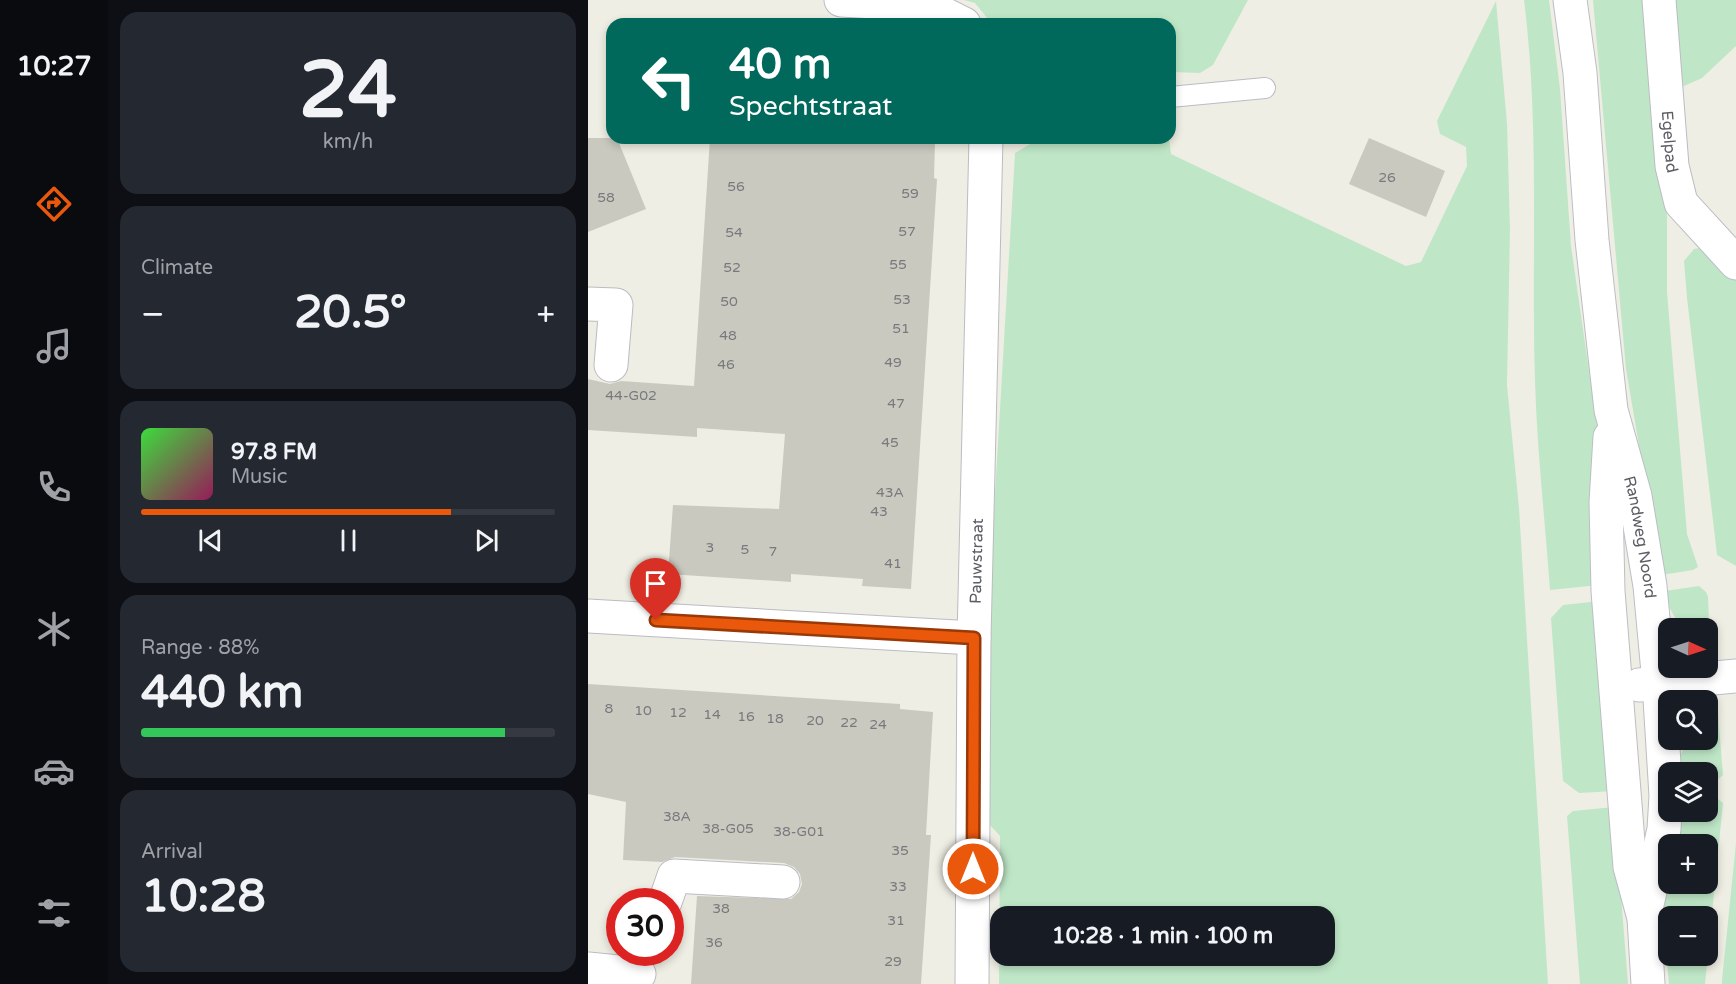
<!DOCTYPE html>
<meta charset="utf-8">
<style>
:root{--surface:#171b24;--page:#242831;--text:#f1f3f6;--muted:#9ea1a6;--line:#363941;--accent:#ea580c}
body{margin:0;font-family:"Varela Round",sans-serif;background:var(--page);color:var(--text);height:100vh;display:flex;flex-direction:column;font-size:22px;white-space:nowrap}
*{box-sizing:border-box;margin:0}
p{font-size:20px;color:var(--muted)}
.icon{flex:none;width:33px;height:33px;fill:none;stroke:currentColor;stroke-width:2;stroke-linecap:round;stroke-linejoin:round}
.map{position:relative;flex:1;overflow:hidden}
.panel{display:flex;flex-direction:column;gap:12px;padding:12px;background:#0d0f14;width:480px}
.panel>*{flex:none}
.guide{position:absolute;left:18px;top:18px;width:570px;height:126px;border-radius:18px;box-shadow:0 3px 9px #0003;background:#00695c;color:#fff;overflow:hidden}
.needle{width:39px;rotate:93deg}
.buttons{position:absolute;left:1070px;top:618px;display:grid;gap:12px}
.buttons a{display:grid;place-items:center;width:60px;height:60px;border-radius:12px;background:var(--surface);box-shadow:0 3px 9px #0003;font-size:30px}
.speed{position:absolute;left:18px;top:888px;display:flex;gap:12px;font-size:30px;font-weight:700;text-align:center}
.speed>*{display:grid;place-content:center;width:78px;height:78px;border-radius:50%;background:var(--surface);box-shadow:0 3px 9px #0003;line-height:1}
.speed .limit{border:9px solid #d22;background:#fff;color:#111}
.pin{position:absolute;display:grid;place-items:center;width:51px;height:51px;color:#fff;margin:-62px -26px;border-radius:50% 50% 50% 0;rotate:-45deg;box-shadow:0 0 6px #0007}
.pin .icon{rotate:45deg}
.me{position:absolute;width:66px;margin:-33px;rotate:0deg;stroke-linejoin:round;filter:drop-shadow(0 0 4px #0008)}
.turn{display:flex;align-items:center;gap:21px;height:126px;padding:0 24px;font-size:27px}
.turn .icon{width:78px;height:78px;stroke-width:2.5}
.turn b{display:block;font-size:42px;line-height:51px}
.big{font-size:45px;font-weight:700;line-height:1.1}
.panel .tile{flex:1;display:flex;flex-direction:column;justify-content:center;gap:9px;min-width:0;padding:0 21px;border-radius:18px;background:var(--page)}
.panel .dial{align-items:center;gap:0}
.dial b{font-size:78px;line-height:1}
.song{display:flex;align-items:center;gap:18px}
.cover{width:72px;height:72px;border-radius:9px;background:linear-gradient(135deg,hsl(120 70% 55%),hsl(330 70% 35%))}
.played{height:6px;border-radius:3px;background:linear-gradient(90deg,var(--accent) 75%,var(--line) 75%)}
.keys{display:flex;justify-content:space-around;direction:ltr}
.heat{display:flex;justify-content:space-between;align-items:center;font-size:33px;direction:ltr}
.charge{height:9px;border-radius:4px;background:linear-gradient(90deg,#34c759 88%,var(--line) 0)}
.trip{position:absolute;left:402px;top:906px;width:345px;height:60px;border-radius:18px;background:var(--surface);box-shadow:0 3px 9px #0003;font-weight:700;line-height:60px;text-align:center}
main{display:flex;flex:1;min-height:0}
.dock{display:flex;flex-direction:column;width:108px;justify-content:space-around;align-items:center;background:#090b0e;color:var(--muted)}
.dock .icon{width:42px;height:42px}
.dock .selected{color:var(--accent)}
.dock b{font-size:27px;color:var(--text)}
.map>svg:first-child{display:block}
.green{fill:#bfe7c7;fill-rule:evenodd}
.building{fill:#cac9c0}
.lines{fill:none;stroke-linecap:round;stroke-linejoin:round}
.lane-casing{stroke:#bbbcc3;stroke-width:22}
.street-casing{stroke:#bbbcc3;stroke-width:35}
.secondary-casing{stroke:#bcbec5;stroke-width:35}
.lane{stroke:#fff;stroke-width:20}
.street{stroke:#fff;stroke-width:33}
.secondary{stroke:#fff;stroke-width:33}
.route-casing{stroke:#983908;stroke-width:15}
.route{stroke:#ea580c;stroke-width:10}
.labels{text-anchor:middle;stroke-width:4.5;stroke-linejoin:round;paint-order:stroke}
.number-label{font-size:14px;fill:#78797c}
.street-label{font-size:16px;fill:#5c5e65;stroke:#fff}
</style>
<main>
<nav class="dock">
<b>10:27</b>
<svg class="icon selected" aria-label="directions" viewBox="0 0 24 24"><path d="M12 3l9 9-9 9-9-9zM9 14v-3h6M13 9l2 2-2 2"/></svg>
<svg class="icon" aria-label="music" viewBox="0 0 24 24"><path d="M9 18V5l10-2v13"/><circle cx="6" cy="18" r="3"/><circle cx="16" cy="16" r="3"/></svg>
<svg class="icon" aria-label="phone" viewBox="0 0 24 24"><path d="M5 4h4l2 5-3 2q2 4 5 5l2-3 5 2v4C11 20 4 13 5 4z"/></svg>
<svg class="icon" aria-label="climate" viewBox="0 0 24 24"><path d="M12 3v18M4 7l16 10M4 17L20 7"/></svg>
<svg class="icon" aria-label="car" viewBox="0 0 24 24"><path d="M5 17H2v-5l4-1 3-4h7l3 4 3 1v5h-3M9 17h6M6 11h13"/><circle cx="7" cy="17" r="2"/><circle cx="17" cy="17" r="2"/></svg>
<svg class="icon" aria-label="filters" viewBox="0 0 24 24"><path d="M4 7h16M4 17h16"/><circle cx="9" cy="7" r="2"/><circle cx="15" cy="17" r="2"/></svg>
</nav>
<section class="panel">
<div class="tile dial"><b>24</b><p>km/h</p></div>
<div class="tile"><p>Climate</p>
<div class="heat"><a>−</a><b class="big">20.5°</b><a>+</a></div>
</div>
<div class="tile">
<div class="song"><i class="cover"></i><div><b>97.8 FM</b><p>Music</p></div></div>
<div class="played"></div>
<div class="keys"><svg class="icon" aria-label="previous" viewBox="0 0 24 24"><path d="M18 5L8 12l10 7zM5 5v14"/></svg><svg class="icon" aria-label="pause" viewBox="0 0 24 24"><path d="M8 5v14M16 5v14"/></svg><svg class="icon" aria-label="next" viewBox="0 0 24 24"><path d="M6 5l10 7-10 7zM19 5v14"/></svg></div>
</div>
<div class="tile"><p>Range · 88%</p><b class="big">440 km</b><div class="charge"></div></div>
<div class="tile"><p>Arrival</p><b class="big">10:28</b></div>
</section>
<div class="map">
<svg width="1148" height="984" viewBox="0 0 1148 984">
<rect width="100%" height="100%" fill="#efeee4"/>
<path class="green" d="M 376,0 L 660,0 L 625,65 L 612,73 L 582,72 L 582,24 L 404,24 L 387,3 Z
M 936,0 L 961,0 L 972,89 L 983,246 L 1012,447 L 1011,585 L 962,590 C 957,520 949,451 947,381 C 943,254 952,127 936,0 Z
M 1005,0 L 1056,0 L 1079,209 L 1079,292 L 1099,534 L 1110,567 L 1105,570 L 1073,575 L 1038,369 Z
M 1079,0 L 1148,0 L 1148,46 L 1114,78 L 1087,90 Z
M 908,1 L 919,123 L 922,230 L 919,385 L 931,508 L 960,984 L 411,984 L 412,836 L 400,823 L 404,546 L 427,153 L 452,138 L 581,138 L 583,154 L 818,266 L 833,262 L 879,166 L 878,147 L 852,134 L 849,121 ZM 412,916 L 736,916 L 736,956 L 412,956 Z
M 1116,247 L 1148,276 L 1148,566 L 1129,555 L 1099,298 L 1096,261 L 1106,249 Z
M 1111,586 L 1118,592 L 1120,597 L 1122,646 L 1119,644 L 1119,628 L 1096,628 C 1086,618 1079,606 1077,591 Z
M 1012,601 L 1027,791 L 991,793 L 975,781 L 963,618 L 975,605 Z
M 1126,710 L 1130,713 L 1135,775 L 1125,784 L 1119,784 L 1119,772 L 1090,772 L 1093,754 L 1099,740 L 1119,740 L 1119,716 Z
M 1130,799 L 1135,803 L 1117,984 L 1081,984 L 1074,906 L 1080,884 L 1119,884 L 1119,844 L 1086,844 L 1090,812 L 1119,812 L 1119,801 ZM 1080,916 L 1119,916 L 1119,956 L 1080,956 Z
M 1026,807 L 1040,984 L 992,984 L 979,816 L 985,811 Z
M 1148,843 L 1148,984 L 1134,984 L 1134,980 Z"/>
<path class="building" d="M 0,138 L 29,138 L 58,209 L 0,232 Z
M 122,138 L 297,138 L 297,140 L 347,143 L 346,178 L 349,179 L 323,589 L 274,586 L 275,579 L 203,574 L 203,582 L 80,574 L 85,505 L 191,509 L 197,434 L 109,428 L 109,437 L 0,430 L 0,379 L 22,384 L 33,381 L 106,386 Z
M 781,138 L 857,171 L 838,217 L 761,184 Z
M 0,684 L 312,704 L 312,709 L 345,712 L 338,835 L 343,835 L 333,984 L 103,984 L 109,896 L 203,899 L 211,892 L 214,884 L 212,874 L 206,867 L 196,863 L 87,857 L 74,862 L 35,860 L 38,802 L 0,794 Z"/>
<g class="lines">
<defs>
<path id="lane" d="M 582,97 L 677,88"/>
<g id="street">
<path d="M 253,0 L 338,5 L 376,24"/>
<path id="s1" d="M 1071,0 L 1084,166 L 1093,203 L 1148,263"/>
<path d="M 0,304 L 28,305 L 23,365"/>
<path d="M 0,616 L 386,638"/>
<path d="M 77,902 L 86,876 L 195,882"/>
<path d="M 0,969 L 51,974"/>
<path id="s2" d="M 384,984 L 386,638 L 398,138"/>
</g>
<g id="secondary">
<path id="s3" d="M 982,0 L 992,73 L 1004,240 L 1023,410 L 1047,496 L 1062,586 L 1071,683 L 1078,796 L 1076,829 L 1056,918"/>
<path d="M 1022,437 L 1018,502 L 1020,591 L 1042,867 L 1056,918 L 1060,984"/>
<path d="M 1051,685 L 1148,676"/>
</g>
</defs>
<use href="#lane" class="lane-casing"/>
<use href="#street" class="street-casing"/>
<use href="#secondary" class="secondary-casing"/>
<use href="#lane" class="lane"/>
<use href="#street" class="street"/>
<use href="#secondary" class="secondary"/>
</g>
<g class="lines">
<defs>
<path id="route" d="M 68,620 L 386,638 L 385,869"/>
</defs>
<use href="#route" class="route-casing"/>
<use href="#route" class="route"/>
</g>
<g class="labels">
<g class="number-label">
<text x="799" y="182">26</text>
<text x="148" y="191">56</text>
<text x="322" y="198">59</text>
<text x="18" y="202">58</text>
<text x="319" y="236">57</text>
<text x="146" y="237">54</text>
<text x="310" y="269">55</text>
<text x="144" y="272">52</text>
<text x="314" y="304">53</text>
<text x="141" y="306">50</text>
<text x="313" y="333">51</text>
<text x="140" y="340">48</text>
<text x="305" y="367">49</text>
<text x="138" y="369">46</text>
<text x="43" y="400">44-G02</text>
<text x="308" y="408">47</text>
<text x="302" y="447">45</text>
<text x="302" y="497">43A</text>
<text x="291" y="516">43</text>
<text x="122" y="552">3</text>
<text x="157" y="554">5</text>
<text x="185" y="556">7</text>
<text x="305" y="568">41</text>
<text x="21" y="713">8</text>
<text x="55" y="715">10</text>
<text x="90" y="717">12</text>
<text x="124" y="719">14</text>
<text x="158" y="721">16</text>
<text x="187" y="723">18</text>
<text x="227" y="725">20</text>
<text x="261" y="727">22</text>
<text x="290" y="729">24</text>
<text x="89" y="821">38A</text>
<text x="140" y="833">38-G05</text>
<text x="211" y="836">38-G01</text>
<text x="312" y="855">35</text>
<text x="310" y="891">33</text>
<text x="133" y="913">38</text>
<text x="308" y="925">31</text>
<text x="126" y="947">36</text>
<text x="305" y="966">29</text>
</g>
<g class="street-label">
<text dy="6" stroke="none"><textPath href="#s1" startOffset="142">Egelpad</textPath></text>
<text dy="6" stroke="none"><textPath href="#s3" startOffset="543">Randweg Noord</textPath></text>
<text dy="6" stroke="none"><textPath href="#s2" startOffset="423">Pauwstraat</textPath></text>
</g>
</g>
</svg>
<div class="buttons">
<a><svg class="needle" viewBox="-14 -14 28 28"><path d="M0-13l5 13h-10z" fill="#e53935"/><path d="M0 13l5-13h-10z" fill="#9ea1a6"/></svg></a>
<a><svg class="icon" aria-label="search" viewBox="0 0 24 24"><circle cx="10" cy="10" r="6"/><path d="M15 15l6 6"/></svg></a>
<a><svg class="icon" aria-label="layers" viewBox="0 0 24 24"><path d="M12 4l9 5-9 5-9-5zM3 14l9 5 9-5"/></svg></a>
<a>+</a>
<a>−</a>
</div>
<div class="speed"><div class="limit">30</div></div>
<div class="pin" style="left:68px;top:620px;background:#d93025"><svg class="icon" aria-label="arrive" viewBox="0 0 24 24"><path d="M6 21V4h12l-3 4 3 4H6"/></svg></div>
<svg class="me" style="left:385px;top:869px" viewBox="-20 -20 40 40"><circle r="17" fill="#ea580c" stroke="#fff" stroke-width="3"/><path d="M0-11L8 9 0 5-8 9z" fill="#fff"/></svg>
<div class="trip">10:28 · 1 min · 100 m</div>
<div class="guide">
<div class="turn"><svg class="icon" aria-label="left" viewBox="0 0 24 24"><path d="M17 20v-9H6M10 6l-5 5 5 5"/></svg><div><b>40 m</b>Spechtstraat</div></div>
</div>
</div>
</main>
